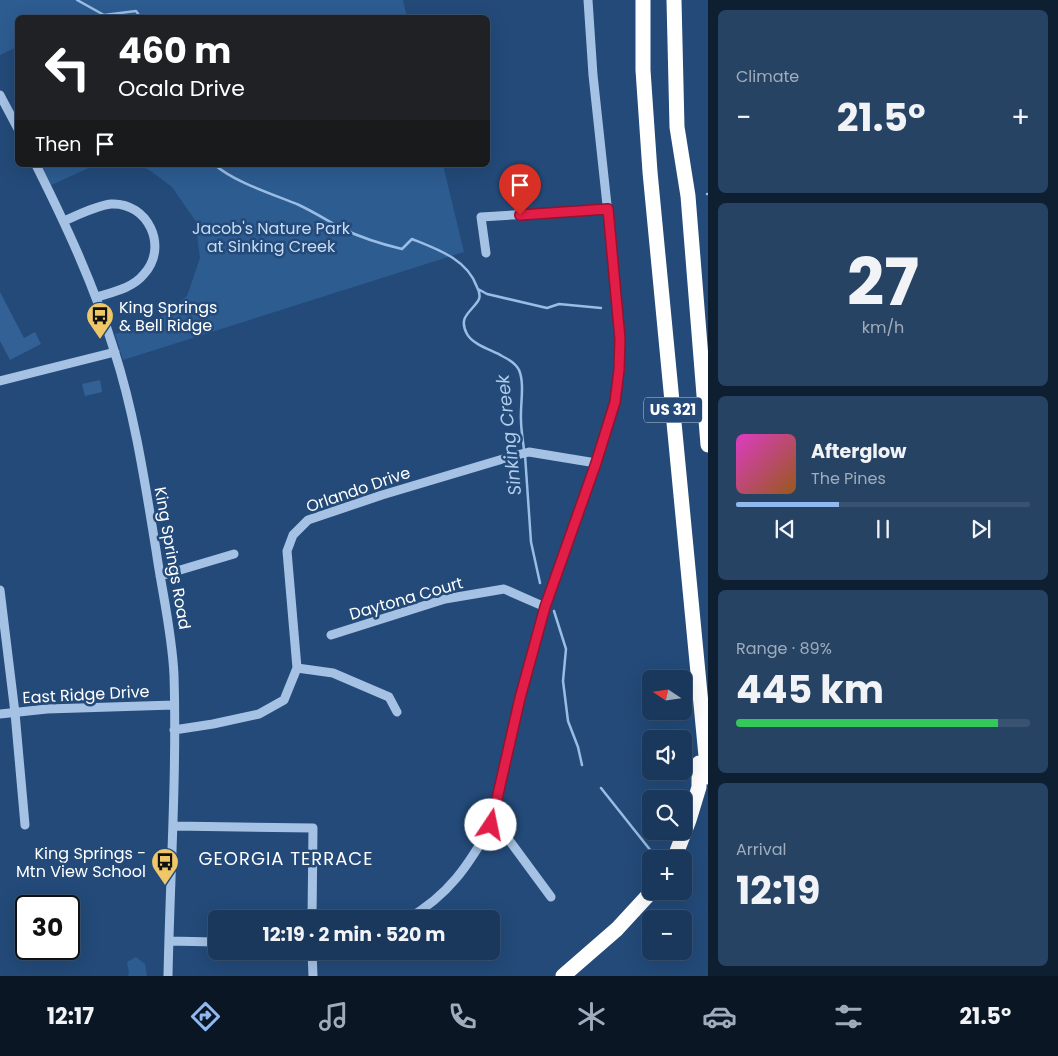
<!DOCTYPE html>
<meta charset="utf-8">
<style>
:root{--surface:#1a385b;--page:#274364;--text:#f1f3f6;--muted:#9facbb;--line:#385271;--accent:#90b9f0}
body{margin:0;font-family:Poppins,sans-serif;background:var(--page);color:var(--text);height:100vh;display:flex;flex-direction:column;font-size:19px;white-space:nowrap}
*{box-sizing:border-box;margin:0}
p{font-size:16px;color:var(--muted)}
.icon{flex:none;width:28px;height:28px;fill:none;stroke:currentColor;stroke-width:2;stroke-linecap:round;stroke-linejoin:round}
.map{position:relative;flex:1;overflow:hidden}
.side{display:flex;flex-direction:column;gap:10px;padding:10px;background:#0e1f32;width:350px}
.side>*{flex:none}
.top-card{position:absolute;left:15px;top:15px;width:475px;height:152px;border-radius:8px;box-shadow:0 5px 20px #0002,0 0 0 1px var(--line);background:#202124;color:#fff;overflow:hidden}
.needle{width:32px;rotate:283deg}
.tools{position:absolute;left:642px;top:670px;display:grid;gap:10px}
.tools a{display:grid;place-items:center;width:50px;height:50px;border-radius:8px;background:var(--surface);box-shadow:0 5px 20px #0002,0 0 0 1px var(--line);font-size:25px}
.speed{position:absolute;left:15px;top:895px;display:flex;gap:10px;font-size:25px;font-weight:700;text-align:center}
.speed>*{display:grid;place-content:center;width:65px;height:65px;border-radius:50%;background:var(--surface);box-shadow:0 5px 20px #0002,0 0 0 1px var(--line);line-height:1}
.speed .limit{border:2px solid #111;border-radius:8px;background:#fff;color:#111}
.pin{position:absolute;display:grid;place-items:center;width:42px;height:42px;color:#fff;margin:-51px -21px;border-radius:50% 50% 50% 0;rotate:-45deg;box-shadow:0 0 5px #0007}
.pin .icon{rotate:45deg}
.me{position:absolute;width:55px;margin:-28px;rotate:11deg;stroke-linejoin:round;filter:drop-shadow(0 0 4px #0008)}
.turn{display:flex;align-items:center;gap:18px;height:105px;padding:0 20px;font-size:22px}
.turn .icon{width:65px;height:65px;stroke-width:2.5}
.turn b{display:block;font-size:35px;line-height:42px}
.then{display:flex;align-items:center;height:48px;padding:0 20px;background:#0003;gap:10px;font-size:19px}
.big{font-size:38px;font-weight:700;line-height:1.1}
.side .card{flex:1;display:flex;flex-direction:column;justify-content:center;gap:8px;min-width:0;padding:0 18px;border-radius:8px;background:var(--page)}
.side .dial{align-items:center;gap:0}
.dial b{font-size:65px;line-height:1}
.song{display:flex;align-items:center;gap:15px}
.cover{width:60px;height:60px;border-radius:8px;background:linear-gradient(135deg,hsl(310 70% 55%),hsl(30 70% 35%))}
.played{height:5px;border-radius:2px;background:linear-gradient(90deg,var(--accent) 35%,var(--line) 35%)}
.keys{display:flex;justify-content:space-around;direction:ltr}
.heat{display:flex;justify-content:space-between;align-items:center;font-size:28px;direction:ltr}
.charge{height:8px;border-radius:4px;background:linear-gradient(90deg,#34c759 89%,var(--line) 0)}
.trip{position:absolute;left:208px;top:910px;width:292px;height:50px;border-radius:8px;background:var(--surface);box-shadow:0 5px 20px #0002,0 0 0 1px var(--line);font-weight:700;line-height:50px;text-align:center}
.tab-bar{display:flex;height:80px;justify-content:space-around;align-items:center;background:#0a1624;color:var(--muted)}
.tab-bar .icon{width:35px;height:35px}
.tab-bar .on{color:var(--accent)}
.tab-bar b{font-size:22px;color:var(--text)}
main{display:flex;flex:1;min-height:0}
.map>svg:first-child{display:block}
.green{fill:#2d5c91}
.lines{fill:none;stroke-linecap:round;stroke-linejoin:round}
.stream{stroke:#99bde5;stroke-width:2.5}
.building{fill:#336196}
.minor{stroke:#a5c2e4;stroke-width:9}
.highway{stroke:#fff;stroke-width:15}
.route-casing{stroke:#92132f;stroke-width:12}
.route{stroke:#e11d48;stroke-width:9}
.labels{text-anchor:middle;stroke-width:5;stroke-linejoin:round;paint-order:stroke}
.shield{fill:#234a79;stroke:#bdc9d7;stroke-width:1}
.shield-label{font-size:15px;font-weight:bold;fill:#fff}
.park-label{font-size:16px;fill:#c8dcf4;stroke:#234a79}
.poi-label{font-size:16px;fill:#fff;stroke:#234a79;text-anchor:start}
.street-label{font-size:16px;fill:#fff;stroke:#234a79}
.water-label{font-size:18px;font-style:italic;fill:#b0ccec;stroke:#234a79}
.neighbourhood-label{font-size:18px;letter-spacing:1px;fill:#fff;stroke:#234a79}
</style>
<main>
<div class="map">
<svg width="708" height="976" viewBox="0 0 708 976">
<rect width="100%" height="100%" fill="#234a79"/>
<path class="green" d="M 0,0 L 403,0 L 407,17 L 18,18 L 17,47 L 0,55 Z
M 36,165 L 102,165 L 93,166 L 47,187 Z
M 131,165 L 443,165 L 464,252 L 123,360 L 115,334 L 153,323 L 187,296 L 200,258 L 195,220 L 172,187 L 148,169 Z
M 136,957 L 145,964 L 147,976 L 128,976 L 129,973 L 127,962 Z"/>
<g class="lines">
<path class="stream" d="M 77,0 L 104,15 L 136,11 L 141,18
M 215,165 C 234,182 275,195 299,205 C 314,212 328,221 343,229 C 362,238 381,244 402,249 L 412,239 C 437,249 467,259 477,287 C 479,291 481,297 478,301 C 470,313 458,317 467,334 C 473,345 492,350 502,356 C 508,359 516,364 519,370 C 525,384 520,405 521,420 C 521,430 523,440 524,450
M 707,194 L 708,194
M 478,289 L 487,294 L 547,308 L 559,304 L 601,308
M 525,455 L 531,542 L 540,583
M 554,611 L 566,649 L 563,681 L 568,721 L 578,747 L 582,765
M 601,788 L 655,856"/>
</g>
<path class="building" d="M 0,292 L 24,338 L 35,332 L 41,344 L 10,360 L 0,341 Z
M 100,380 L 102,392 L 85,396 L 82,384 Z"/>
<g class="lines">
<path class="minor" d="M 0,95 L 18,129
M 36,165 C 66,225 94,285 114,350 C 135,415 145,483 156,550 C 162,592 172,632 174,675 C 177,775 170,876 168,976
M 64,221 C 78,215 95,206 111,204 C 148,202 169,247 144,274 C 133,288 113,292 97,297
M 486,253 L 481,217 L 608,209
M 0,381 L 115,352
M 160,576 L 234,554
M 0,590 L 15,713 L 25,825
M 331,635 L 445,599 L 504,589 L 545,607
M 297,668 L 333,673 L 389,697 L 397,712
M 0,714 L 47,709 L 174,705
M 174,730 L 213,724 L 259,714 L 284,700 L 297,668 L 287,551 L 293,535 L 308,520 L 382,495 L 513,456 L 529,452 L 596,463
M 491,825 L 509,840 L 551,897
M 173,826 L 313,828 L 312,919
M 407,919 C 448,896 469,865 491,825 L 520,698 L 545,607 L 596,463 L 615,402 L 619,370 L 620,339 L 618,307 L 593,75 L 588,0
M 169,941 L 216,942
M 312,951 L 313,976"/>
<path class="highway" d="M 643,0 L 643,70 L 650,172 L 708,777
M 674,0 L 677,127 L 688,196 L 708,445
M 674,859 L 689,820 L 699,787 L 699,763
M 563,976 L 617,929 L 652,891"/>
</g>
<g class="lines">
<defs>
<path id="route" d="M 491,825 L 520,698 L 545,607 L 596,463 L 615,402 L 619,370 L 620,339 L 608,209 L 520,215"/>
</defs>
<use href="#route" class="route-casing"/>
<use href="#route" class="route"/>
</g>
<defs>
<symbol id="bus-pin" viewBox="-11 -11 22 30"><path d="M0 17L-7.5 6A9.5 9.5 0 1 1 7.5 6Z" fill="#efc668" stroke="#234a79"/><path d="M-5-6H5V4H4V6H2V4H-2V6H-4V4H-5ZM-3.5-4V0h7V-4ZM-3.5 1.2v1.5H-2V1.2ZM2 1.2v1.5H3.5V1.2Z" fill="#111"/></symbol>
</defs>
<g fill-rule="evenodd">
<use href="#bus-pin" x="84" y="300" width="32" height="43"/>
<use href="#bus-pin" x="149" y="846" width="32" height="43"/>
</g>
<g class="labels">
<rect class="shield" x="644" y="397.5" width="58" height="25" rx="4"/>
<g class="shield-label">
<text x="673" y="415">US 321</text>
</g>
<g class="park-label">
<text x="271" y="234">Jacob's Nature Park<tspan x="271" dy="18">at Sinking Creek</tspan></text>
</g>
<g class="poi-label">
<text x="119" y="313">King Springs<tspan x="119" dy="18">&amp; Bell Ridge</tspan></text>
<text x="146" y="859" text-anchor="end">King Springs -<tspan x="146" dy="18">Mtn View School</tspan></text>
</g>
<g class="street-label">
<text transform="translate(358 489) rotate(-19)" y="6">Orlando Drive</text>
<text transform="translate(173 558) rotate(80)" y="6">King Springs Road</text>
<text transform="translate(406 598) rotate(-16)" y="6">Daytona Court</text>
<text transform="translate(86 694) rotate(-3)" y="6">East Ridge Drive</text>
</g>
<g class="water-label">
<text transform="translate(509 435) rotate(-96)" y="6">Sinking Creek</text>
</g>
<g class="neighbourhood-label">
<text x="286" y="865">GEORGIA TERRACE</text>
</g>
</g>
</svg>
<div class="tools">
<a><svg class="needle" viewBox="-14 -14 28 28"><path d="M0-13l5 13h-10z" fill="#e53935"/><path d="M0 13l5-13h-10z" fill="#9facbb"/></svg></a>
<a><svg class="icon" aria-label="sound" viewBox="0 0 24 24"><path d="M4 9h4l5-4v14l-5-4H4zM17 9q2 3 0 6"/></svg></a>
<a><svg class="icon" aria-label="search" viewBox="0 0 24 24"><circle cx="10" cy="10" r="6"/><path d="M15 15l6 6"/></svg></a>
<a>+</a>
<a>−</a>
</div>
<div class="speed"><div class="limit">30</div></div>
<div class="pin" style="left:520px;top:215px;background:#d93025"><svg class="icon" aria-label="arrive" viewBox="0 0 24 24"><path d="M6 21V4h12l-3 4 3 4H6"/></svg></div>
<svg class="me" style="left:491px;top:825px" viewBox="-20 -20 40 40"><circle r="19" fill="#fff"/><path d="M0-13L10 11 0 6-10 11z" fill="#e11d48"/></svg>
<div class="trip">12:19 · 2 min · 520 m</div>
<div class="top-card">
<div class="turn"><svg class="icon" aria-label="left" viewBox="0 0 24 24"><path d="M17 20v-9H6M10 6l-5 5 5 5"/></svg><div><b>460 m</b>Ocala Drive</div></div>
<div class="then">Then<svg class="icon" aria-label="arrive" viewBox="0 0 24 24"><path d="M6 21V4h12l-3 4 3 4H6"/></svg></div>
</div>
</div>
<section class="side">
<div class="card"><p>Climate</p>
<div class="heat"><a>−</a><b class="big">21.5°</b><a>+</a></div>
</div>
<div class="card dial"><b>27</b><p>km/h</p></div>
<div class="card">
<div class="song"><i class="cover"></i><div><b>Afterglow</b><p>The Pines</p></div></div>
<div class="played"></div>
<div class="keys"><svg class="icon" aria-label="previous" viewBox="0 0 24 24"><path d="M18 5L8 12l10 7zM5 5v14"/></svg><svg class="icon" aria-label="pause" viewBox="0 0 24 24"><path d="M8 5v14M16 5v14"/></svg><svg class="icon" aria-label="next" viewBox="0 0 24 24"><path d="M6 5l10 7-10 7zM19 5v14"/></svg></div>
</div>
<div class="card"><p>Range · 89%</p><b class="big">445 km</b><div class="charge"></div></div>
<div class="card"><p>Arrival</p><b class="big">12:19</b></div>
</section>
</main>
<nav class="tab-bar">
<b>12:17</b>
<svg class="icon on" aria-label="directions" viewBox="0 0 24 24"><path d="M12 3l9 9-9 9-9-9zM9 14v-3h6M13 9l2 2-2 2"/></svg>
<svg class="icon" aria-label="music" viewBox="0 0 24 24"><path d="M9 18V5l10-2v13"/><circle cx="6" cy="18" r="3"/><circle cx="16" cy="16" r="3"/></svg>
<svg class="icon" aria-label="phone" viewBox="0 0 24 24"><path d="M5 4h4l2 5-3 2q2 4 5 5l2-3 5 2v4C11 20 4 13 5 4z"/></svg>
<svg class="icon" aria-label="climate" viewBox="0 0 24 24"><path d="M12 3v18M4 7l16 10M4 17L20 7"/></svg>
<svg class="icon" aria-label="car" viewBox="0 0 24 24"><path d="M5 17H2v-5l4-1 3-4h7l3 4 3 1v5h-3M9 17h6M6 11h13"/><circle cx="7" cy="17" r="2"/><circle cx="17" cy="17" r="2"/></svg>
<svg class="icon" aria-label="filters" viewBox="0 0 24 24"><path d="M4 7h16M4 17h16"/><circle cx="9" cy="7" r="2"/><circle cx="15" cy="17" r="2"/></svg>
<b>21.5°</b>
</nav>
